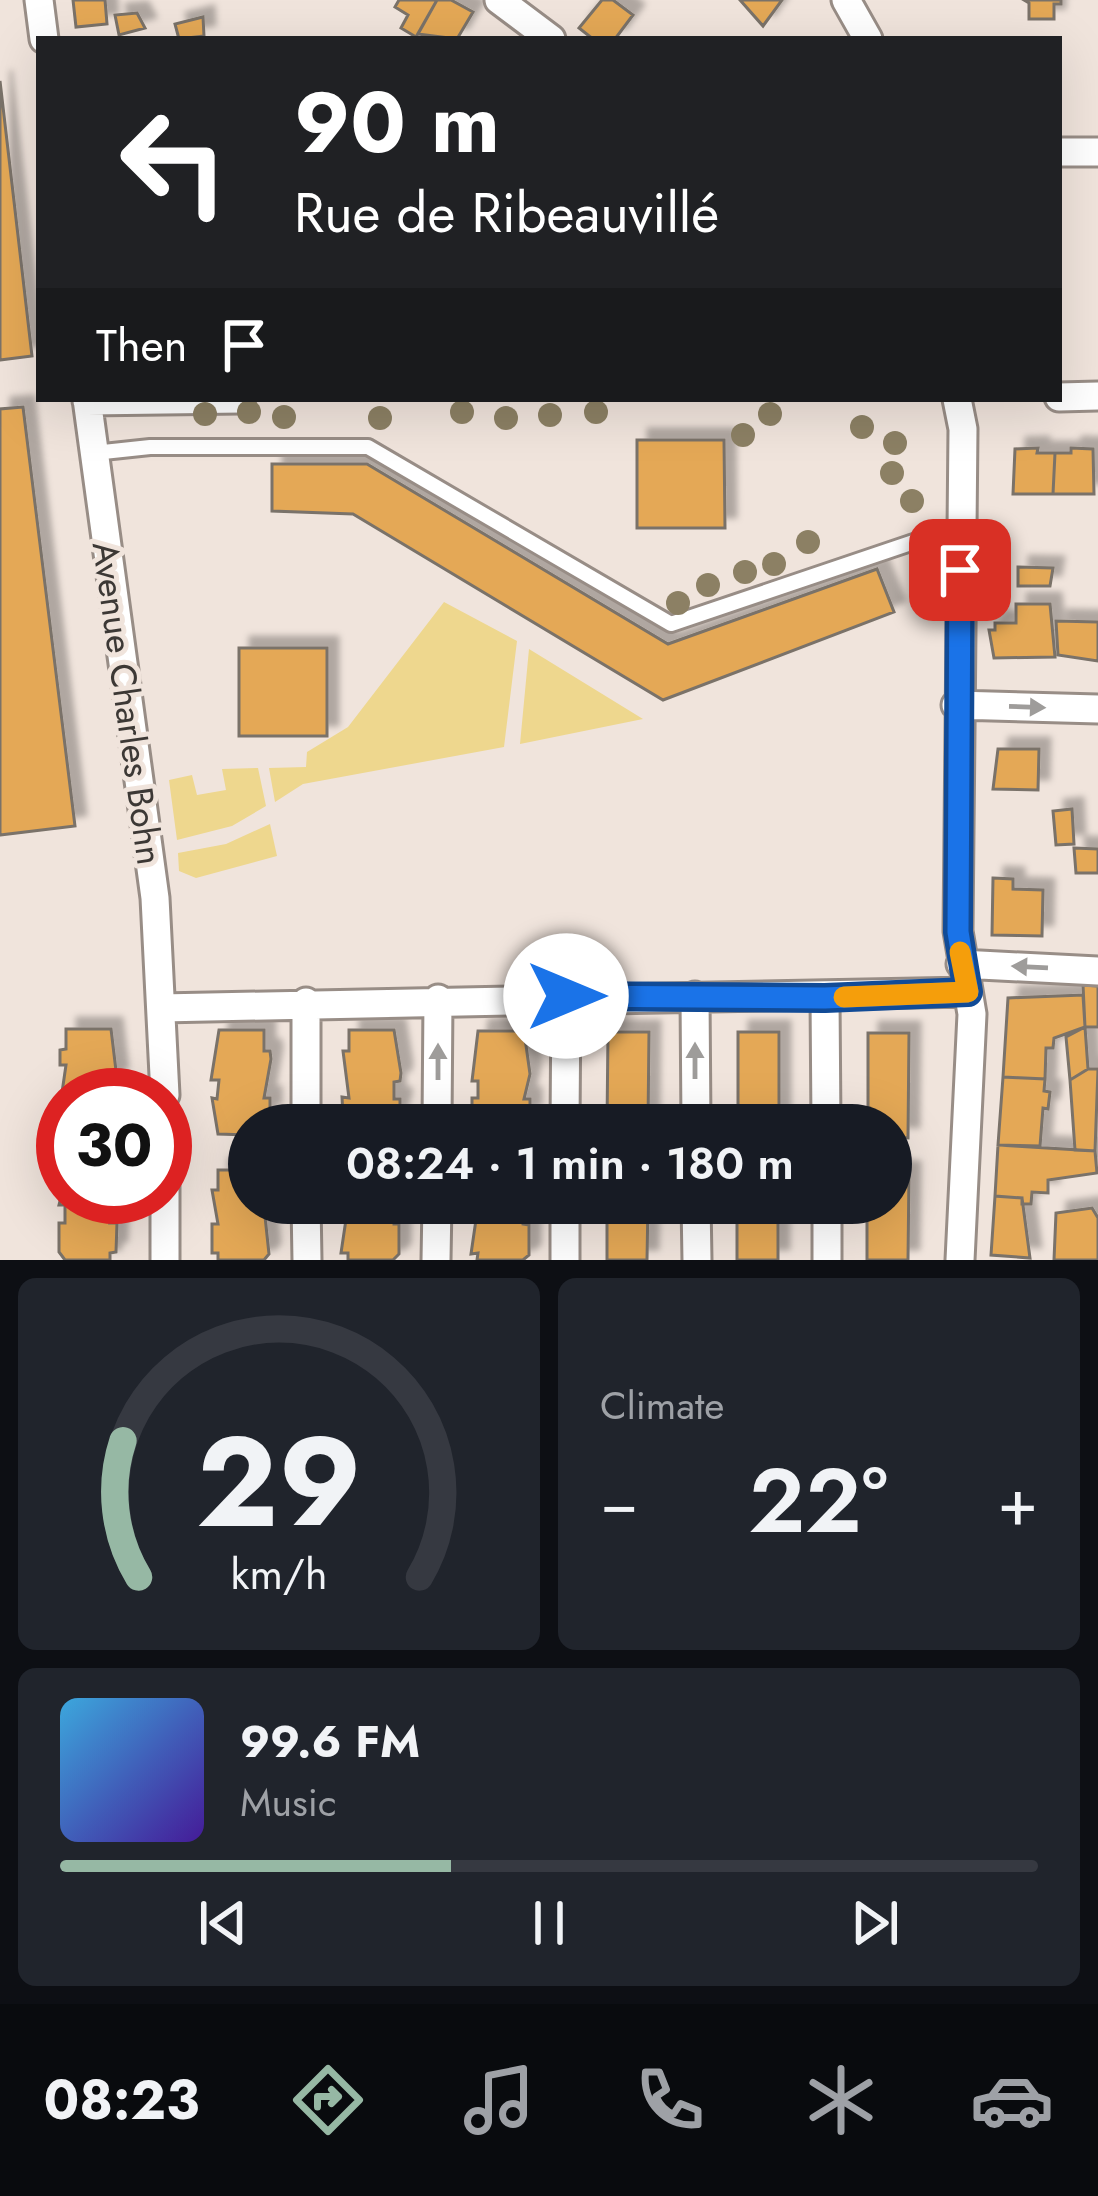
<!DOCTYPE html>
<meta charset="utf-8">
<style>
:root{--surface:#171b24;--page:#20242c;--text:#f1f3f6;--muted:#9ea1a6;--line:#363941;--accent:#96b8a4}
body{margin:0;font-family:Jost,sans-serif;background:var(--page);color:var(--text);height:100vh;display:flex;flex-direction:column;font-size:45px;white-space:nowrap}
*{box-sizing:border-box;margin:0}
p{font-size:39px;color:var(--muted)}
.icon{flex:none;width:66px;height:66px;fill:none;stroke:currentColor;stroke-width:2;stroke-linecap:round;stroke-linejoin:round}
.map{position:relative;height:1260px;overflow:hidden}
.details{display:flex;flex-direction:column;gap:18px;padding:18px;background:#0d0f14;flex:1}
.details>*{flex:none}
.guide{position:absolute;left:36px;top:36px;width:1026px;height:366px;border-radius:0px;box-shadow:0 12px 48px #0002;background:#202124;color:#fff;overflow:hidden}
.speed{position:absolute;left:36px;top:1068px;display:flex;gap:24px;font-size:60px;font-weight:700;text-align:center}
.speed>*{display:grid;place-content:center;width:156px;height:156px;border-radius:50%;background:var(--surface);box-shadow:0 12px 48px #0002;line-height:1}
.speed .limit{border:18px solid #d22;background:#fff;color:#111}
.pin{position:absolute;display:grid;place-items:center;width:102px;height:102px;color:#fff;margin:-51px;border-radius:24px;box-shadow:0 6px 18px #0006}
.me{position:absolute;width:132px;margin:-66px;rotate:90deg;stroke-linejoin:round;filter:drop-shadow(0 0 9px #0008)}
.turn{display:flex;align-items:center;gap:42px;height:252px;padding:0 60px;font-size:54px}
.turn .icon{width:156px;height:156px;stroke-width:2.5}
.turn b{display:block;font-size:84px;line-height:102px}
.then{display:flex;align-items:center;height:114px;padding:0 60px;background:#0003;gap:24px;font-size:45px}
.big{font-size:90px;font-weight:600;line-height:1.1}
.details .card{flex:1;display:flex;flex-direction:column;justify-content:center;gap:18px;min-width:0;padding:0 42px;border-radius:18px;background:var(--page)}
.details .dial{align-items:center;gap:0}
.dial svg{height:312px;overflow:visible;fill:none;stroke:var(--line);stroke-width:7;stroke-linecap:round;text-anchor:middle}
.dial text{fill:var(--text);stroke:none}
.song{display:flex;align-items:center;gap:36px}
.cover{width:144px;height:144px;border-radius:18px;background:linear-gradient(135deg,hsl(200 70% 55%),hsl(260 70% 35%))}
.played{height:12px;border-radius:6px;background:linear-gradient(90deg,var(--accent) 40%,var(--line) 40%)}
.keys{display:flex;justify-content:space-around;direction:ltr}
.heat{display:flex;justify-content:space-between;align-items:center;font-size:66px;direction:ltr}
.details .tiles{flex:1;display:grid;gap:18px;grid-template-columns:1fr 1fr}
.card:last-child{grid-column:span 2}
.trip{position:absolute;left:228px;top:1104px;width:684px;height:120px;border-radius:60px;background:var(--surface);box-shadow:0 12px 48px #0002;font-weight:600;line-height:120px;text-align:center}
.tabs{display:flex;height:192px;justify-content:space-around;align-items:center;background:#090b0e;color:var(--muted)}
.tabs .icon{width:84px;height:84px}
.tabs .on{color:var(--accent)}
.tabs b{font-size:54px;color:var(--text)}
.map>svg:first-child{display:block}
.green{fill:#eed78e}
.building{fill:#e4a856;stroke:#7a7269;stroke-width:3;filter:url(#shadow)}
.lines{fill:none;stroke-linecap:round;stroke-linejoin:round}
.lane-casing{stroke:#988d86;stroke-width:20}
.street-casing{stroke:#988d86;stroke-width:33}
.lane{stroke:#fff;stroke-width:14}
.street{stroke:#fff;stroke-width:27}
.tree{fill:#8c8064}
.oneway{fill:#9e9c9a}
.route-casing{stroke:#114b97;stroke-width:30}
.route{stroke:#1a73e8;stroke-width:21}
.slow{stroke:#f59e0b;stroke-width:21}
.labels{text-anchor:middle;stroke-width:10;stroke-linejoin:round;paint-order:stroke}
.street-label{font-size:36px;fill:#3c3835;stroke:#f0e4dc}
</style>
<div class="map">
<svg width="1098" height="1260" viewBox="0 0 1098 1260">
<defs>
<filter id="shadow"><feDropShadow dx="11" dy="-11" stdDeviation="3" flood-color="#0004"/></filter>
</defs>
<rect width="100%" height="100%" fill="#f0e4dc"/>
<path class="green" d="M 444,602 L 517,641 L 504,747 L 303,784 L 275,802 L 269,768 L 306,767 L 307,752 L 348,727 Z
M 529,649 L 643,719 L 520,744 Z
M 258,768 L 266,806 L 232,826 L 177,840 L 169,780 L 192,775 L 197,795 L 226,790 L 222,769 Z
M 270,824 L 277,856 L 196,878 L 179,871 L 178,853 L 226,844 Z"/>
<path class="building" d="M 73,0 L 105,0 L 107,24 L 76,27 Z
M 399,0 L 437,0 L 416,37 L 401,28 L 408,15 L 395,7 Z
M 437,0 L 451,0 L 473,12 L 457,39 L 418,34 Z
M 602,0 L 613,0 L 633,15 L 615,39 L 593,39 L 579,28 Z
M 740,0 L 782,0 L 763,26 Z
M 1024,0 L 1061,0 L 1061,4 L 1054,4 L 1054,19 L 1029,19 L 1029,3 Z
M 137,13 L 145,28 L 119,35 L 115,15 Z
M 203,17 L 204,36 L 179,39 L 175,24 Z
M 0,81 L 32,356 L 0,360 Z
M 23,407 L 75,826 L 0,835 L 0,409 Z
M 637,440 L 724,440 L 725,528 L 637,528 Z
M 1038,448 L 1037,453 L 1055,453 L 1053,494 L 1013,494 L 1015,449 Z
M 1071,448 L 1093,449 L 1094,494 L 1053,494 L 1055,453 L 1071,453 Z
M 272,464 L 367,464 L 668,644 L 877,569 L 894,612 L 663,700 L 353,514 L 272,511 Z
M 1018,567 L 1053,568 L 1050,586 L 1018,586 Z
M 1016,604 L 1050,604 L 1055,657 L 994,658 L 989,630 L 995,630 L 995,623 L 1016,623 Z
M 1056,621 L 1098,622 L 1098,661 L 1058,655 Z
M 239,648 L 327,648 L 327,736 L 239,736 Z
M 998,749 L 1039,749 L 1038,790 L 993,789 Z
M 1072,809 L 1074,844 L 1056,845 L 1053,811 Z
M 1074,848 L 1098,849 L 1098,873 L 1076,873 Z
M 993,878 L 1013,879 L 1013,889 L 1043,890 L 1042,936 L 992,935 Z
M 1083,985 L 1098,986 L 1098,1027 L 1085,1027 Z
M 1083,995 L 1085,1027 L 1054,1038 L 1053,1048 L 1046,1048 L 1045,1079 L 1003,1077 L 1008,998 Z
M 1085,1027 L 1088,1069 L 1070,1080 L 1066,1037 Z
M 66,1029 L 111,1029 L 117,1079 L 111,1080 L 111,1095 L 63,1095 L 59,1113 L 66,1065 L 60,1065 L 60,1050 L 66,1049 Z
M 219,1030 L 264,1030 L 264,1051 L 270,1051 L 271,1059 L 264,1098 L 270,1098 L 270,1114 L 264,1114 L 264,1125 L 249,1125 L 249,1135 L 218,1134 L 212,1098 L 217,1099 L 219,1080 L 211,1080 Z
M 349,1030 L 394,1030 L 401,1073 L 400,1081 L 394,1082 L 394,1099 L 400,1099 L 400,1105 L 393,1125 L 349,1125 L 349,1116 L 343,1116 L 342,1097 L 349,1098 L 343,1051 L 349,1051 Z
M 478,1031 L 524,1031 L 530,1074 L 524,1099 L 530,1099 L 530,1115 L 523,1116 L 523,1125 L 478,1125 L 478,1113 L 472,1114 L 472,1098 L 478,1098 L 478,1081 L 472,1081 Z
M 608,1032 L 649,1032 L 648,1125 L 607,1125 Z
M 738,1032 L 779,1032 L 779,1125 L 738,1125 Z
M 868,1033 L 909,1033 L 908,1138 L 891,1137 L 891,1125 L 868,1125 Z
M 1088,1069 L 1098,1069 L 1095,1151 L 1075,1150 L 1070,1080 Z
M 1003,1077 L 1045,1079 L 1044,1091 L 1050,1092 L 1048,1109 L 1043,1108 L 1040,1146 L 998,1145 Z
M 998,1145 L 1095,1151 L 1097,1173 L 1048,1180 L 1048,1193 L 1032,1192 L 1031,1204 L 1022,1204 L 1022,1198 L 995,1196 Z
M 218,1170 L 249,1170 L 249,1203 L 270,1203 L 264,1207 L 269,1254 L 264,1260 L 218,1260 L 218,1253 L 212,1253 L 212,1224 L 218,1224 L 212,1190 L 218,1190 Z
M 891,1172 L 909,1173 L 908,1260 L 867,1260 L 867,1203 L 891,1203 Z
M 63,1189 L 63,1197 L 117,1197 L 110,1223 L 117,1223 L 116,1252 L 110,1253 L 110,1260 L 65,1260 L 59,1252 L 59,1223 L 65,1223 L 65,1205 L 59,1205 Z
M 995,1196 L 1022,1198 L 1030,1258 L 991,1255 Z
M 342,1203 L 399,1203 L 394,1207 L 394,1224 L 399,1224 L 399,1254 L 393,1260 L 348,1260 L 348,1253 L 341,1253 L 348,1206 Z
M 471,1203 L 529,1203 L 523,1208 L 523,1224 L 529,1225 L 529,1255 L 523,1260 L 477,1260 L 478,1253 L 471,1254 L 478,1206 Z
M 607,1203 L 648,1203 L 647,1260 L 607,1260 Z
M 737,1203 L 778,1203 L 778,1260 L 737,1260 Z
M 1092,1208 L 1098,1218 L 1098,1260 L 1054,1260 L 1056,1213 Z"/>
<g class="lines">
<defs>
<path id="lane" d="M 94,453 L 150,447 L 368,447 L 671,624 L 961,526"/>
<path id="street" d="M 39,0 L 44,39
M 499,0 L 551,39
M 846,0 L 868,39
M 1059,152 L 1098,152
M 1059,397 L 1098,396
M 87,399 L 155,898 L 165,1095
M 957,399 L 963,429 L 958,931 L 972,1014 L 960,1260
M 87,401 L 241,399
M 956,705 L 1098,709
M 961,964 L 1098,971
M 695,996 L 696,1125
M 825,998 L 826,1125
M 306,1002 L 306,1125
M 161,1008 L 968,992
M 437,1125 L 438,999
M 565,1125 L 566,996
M 165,1164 L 165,1260
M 306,1203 L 307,1260
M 565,1203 L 565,1260
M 696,1203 L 697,1260
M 827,1203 L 827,1260
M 436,1260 L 437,1203"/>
</defs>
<use href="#lane" class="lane-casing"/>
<use href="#street" class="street-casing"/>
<use href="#lane" class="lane"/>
<use href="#street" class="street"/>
</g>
<g class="tree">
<circle cx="249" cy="412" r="12"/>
<circle cx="462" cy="412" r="12"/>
<circle cx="596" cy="412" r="12"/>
<circle cx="205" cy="414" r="12"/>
<circle cx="770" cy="414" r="12"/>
<circle cx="550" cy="415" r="12"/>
<circle cx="284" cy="417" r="12"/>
<circle cx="380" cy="418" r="12"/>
<circle cx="506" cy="418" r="12"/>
<circle cx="862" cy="427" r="12"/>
<circle cx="743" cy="435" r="12"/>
<circle cx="895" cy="443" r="12"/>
<circle cx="892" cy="473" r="12"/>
<circle cx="912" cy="501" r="12"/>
<circle cx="808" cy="542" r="12"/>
<circle cx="774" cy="564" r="12"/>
<circle cx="745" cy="572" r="12"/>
<circle cx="708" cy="585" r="12"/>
<circle cx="985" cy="591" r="12"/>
<circle cx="678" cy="603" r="12"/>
</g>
<defs><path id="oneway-solid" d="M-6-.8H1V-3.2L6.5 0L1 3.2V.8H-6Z" transform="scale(3)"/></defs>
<g class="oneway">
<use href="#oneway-solid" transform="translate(1027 707) rotate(2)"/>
<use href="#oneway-solid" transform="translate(1030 967) rotate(-177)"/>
<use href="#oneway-solid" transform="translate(695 1061) rotate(-90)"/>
<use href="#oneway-solid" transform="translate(438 1062) rotate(-90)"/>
</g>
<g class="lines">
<defs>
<path id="route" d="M 566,996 L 825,998 L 968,992 L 958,932 L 960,570"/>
</defs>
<use href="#route" class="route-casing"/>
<use href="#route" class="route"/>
<path class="slow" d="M 844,997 L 968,992 L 960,952"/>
</g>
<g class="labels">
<g class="street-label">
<text transform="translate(128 703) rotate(82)" y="13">Avenue Charles Bohn</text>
</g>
</g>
</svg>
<div class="speed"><div class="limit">30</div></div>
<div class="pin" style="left:960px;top:570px;background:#d93025"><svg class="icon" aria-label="arrive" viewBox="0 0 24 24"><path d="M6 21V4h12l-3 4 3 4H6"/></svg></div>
<svg class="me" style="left:566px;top:996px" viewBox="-20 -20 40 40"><circle r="19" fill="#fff"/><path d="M0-13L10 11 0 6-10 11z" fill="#1a73e8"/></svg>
<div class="trip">08:24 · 1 min · 180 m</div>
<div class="guide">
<div class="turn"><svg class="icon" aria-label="left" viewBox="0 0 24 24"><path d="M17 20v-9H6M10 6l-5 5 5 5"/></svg><div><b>90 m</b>Rue de Ribeauvillé</div></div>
<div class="then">Then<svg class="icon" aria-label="arrive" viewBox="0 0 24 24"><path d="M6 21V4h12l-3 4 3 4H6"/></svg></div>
</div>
</div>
<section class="details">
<div class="tiles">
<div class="card dial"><svg viewBox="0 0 100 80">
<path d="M14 69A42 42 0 1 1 86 69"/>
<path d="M14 69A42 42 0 0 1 10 34" stroke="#96b8a4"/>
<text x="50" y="56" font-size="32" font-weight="700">29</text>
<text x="50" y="72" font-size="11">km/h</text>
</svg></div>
<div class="card"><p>Climate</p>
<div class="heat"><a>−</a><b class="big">22°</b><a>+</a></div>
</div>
<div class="card">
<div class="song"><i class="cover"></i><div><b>99.6 FM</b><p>Music</p></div></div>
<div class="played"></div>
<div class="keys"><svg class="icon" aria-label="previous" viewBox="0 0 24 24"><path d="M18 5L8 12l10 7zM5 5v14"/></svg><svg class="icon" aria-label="pause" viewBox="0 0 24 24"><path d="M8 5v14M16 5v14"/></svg><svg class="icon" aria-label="next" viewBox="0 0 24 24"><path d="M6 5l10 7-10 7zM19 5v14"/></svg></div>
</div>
</div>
</section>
<nav class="tabs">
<b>08:23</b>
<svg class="icon on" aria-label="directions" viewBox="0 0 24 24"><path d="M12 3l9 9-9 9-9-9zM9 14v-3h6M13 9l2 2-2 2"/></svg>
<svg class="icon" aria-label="music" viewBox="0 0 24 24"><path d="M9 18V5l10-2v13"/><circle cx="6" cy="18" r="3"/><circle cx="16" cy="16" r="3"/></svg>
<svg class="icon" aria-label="phone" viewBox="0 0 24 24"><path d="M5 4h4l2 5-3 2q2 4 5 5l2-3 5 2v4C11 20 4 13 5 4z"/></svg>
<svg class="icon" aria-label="climate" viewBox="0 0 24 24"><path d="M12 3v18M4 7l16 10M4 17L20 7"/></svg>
<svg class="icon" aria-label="car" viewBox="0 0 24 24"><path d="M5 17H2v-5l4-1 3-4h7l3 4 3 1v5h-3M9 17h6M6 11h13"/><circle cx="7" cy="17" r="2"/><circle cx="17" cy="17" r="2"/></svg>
</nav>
